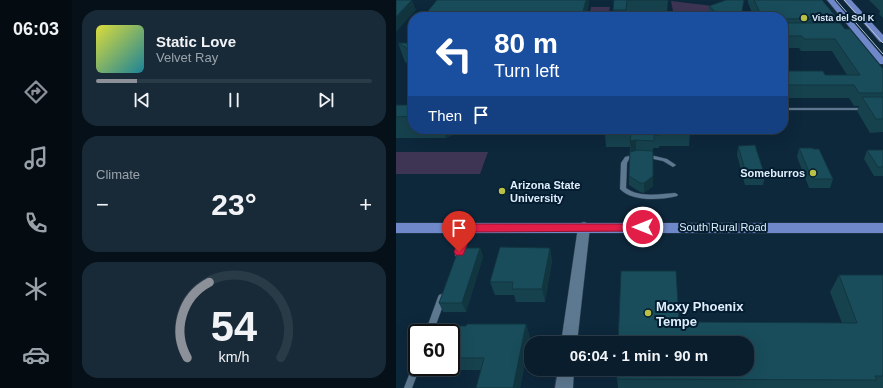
<!DOCTYPE html>
<meta charset="utf-8">
<style>
:root{--surface:#0a1d2c;--page:#182a38;--text:#f1f3f6;--muted:#99a2a9;--line:#2a3b48;--accent:#8c9099}
body{margin:0;font-family:Helvetica,sans-serif;background:var(--page);color:var(--text);height:100vh;display:flex;flex-direction:column;font-size:15px;white-space:nowrap}
*{box-sizing:border-box;margin:0}
p{font-size:13px;color:var(--muted)}
.icon{flex:none;width:22px;height:22px;fill:none;stroke:currentColor;stroke-width:2;stroke-linecap:round;stroke-linejoin:round}
.map{position:relative;flex:1;overflow:hidden}
.sheet{display:flex;flex-direction:column;gap:10px;padding:10px;background:#061018;width:324px}
.sheet>*{flex:none}
.top-card{position:absolute;left:12px;top:12px;width:380px;height:122px;border-radius:16px;box-shadow:0 4px 16px #0002,0 0 0 1px var(--line);background:#1a4fa0;color:#fff;overflow:hidden}
.speed{position:absolute;left:12px;top:324px;display:flex;gap:8px;font-size:20px;font-weight:700;text-align:center}
.speed>*{display:grid;place-content:center;width:52px;height:52px;border-radius:50%;background:var(--surface);box-shadow:0 4px 16px #0002,0 0 0 1px var(--line);line-height:1}
.speed .limit{border:2px solid #111;border-radius:6px;background:#fff;color:#111}
.pin{position:absolute;display:grid;place-items:center;width:34px;height:34px;color:#fff;margin:-41px -17px;border-radius:50% 50% 50% 0;rotate:-45deg;box-shadow:0 0 4px #0007}
.pin .icon{rotate:45deg}
.me{position:absolute;width:44px;margin:-22px;rotate:270deg;stroke-linejoin:round;filter:drop-shadow(0 0 3px #0008)}
.turn{display:flex;align-items:center;gap:14px;height:84px;padding:0 20px;font-size:18px}
.turn .icon{width:52px;height:52px;stroke-width:2.5}
.turn b{display:block;font-size:28px;line-height:34px}
.then{display:flex;align-items:center;height:38px;padding:0 20px;background:#0003;gap:8px;font-size:15px}
.big{font-size:30px;font-weight:800;line-height:1.1}
.sheet .tile{flex:1;display:flex;flex-direction:column;justify-content:center;gap:6px;min-width:0;padding:0 14px;border-radius:16px;background:var(--page)}
.sheet .dial{align-items:center;gap:0}
.dial svg{height:104px;overflow:visible;fill:none;stroke:var(--line);stroke-width:7;stroke-linecap:round;text-anchor:middle}
.dial text{fill:var(--text);stroke:none}
.song{display:flex;align-items:center;gap:12px}
.cover{width:48px;height:48px;border-radius:6px;background:linear-gradient(135deg,hsl(60 70% 55%),hsl(190 70% 35%))}
.played{height:4px;border-radius:2px;background:linear-gradient(90deg,var(--accent) 15%,var(--line) 15%)}
.keys{display:flex;justify-content:space-around;direction:ltr}
.heat{display:flex;justify-content:space-between;align-items:center;font-size:22px;direction:ltr}
.trip{position:absolute;left:128px;top:336px;width:230px;height:40px;border-radius:16px;background:var(--surface);box-shadow:0 4px 16px #0002,0 0 0 1px var(--line);font-weight:800;line-height:40px;text-align:center}
main{display:flex;flex:1;min-height:0}
.tab-bar{display:flex;flex-direction:column;width:72px;justify-content:space-around;align-items:center;background:#040c12;color:var(--muted)}
.tab-bar .icon{width:28px;height:28px}
.tab-bar .on{color:var(--accent)}
.tab-bar b{font-size:18px;color:var(--text)}
.map>svg:first-child{display:block}
.green{fill:#3e3554}
.lines{fill:none;stroke-linecap:round;stroke-linejoin:round}
.lane-casing{stroke:#314051;stroke-width:1}
.street-casing{stroke:#314051;stroke-width:1}
.primary-casing{stroke:#314051;stroke-width:1}
.lane{fill:#5d7991;fill-rule:evenodd}
.street{fill:#5d7991;fill-rule:evenodd}
.primary{fill:#6e88c9;fill-rule:evenodd}
.tram{stroke:#b2c3d2;stroke-width:1}
.wall{fill:#16424e}
.shaded-wall{fill:#123640}
.building{fill:#194d5b;stroke:#123640}
.route{fill:#e11d48;stroke:#92132f}
.poi-dot{fill:#bac045;stroke:#041d30;stroke-width:1.5}
.labels{text-anchor:middle;stroke-width:4;stroke-linejoin:round;paint-order:stroke}
.far-poi-label{font-size:9px;font-weight:bold;fill:#dfeefc;stroke:#041d30;text-anchor:start}
.poi-label{font-size:11px;font-weight:bold;fill:#dfeefc;stroke:#041d30;text-anchor:end}
.street-label{font-size:11px;fill:#dfeefc;stroke:#041d30}
.near-poi-label{font-size:13px;font-weight:bold;fill:#dfeefc;stroke:#041d30;text-anchor:start}
</style>
<main>
<nav class="tab-bar">
<b>06:03</b>
<svg class="icon on" aria-label="directions" viewBox="0 0 24 24"><path d="M12 3l9 9-9 9-9-9zM9 14v-3h6M13 9l2 2-2 2"/></svg>
<svg class="icon" aria-label="music" viewBox="0 0 24 24"><path d="M9 18V5l10-2v13"/><circle cx="6" cy="18" r="3"/><circle cx="16" cy="16" r="3"/></svg>
<svg class="icon" aria-label="phone" viewBox="0 0 24 24"><path d="M5 4h4l2 5-3 2q2 4 5 5l2-3 5 2v4C11 20 4 13 5 4z"/></svg>
<svg class="icon" aria-label="climate" viewBox="0 0 24 24"><path d="M12 3v18M4 7l16 10M4 17L20 7"/></svg>
<svg class="icon" aria-label="car" viewBox="0 0 24 24"><path d="M5 17H2v-5l4-1 3-4h7l3 4 3 1v5h-3M9 17h6M6 11h13"/><circle cx="7" cy="17" r="2"/><circle cx="17" cy="17" r="2"/></svg>
</nav>
<section class="sheet">
<div class="tile">
<div class="song"><i class="cover"></i><div><b>Static Love</b><p>Velvet Ray</p></div></div>
<div class="played"></div>
<div class="keys"><svg class="icon" aria-label="previous" viewBox="0 0 24 24"><path d="M18 5L8 12l10 7zM5 5v14"/></svg><svg class="icon" aria-label="pause" viewBox="0 0 24 24"><path d="M8 5v14M16 5v14"/></svg><svg class="icon" aria-label="next" viewBox="0 0 24 24"><path d="M6 5l10 7-10 7zM19 5v14"/></svg></div>
</div>
<div class="tile"><p>Climate</p>
<div class="heat"><a>−</a><b class="big">23°</b><a>+</a></div>
</div>
<div class="tile dial"><svg viewBox="0 0 100 80">
<path d="M14 69A42 42 0 1 1 86 69"/>
<path d="M14 69A42 42 0 0 1 31 11" stroke="#8c9099"/>
<text x="50" y="56" font-size="32" font-weight="700">54</text>
<text x="50" y="72" font-size="11">km/h</text>
</svg></div>
</section>
<div class="map">
<svg width="487" height="388" viewBox="0 0 487 388">
<rect width="100%" height="100%" fill="#0d273b"/>
<path class="green" d="M 275,1 L 334,8 L 278,16 Z
M 195,7 L 214,7 L 212,17 L 193,17 Z
M 0,152 L 92,152 L 84,174 L 0,174 Z"/>
<g class="lines">
<defs>
<path id="lane" d="M 387,108 L 469,108 L 471,109 L 469,110 L 387,110 Z
M 241,154 L 243,155 L 244,156 L 243,157 L 233,159 L 231,163 L 230,188 C 244,198 263,194 279,193 L 281,194 L 282,195 L 281,196 C 265,200 236,202 224,189 L 225,163 L 229,157 Z
M 250,154 L 271,159 L 280,165 L 277,167 L 267,161 L 248,157 L 247,156 L 248,155 Z
M 70,226 L 74,226 L 75,228 L 65,255 L 64,257 L 62,258 L 60,257 L 59,255 Z
M 46,294 L 49,295 L 50,297 L 37,333 L 29,333 L 42,297 L 43,295 Z
M 21,361 L 21,367 L 24,367 L 16,388 L 8,388 L 18,362 Z"/>
<path id="street" d="M 188,222 L 193,224 L 194,227 L 181,343 L 165,343 L 182,227 L 183,224 Z
M 162,369 L 178,369 L 177,388 L 159,388 Z"/>
<path id="primary" d="M 431,0 L 438,0 L 487,57 L 487,64 L 484,64 Z
M 448,0 L 455,0 L 487,35 L 487,42 L 484,42 Z
M 0,223 L 487,223 L 487,233 L 0,233 Z"/>
</defs>
<use href="#lane" class="lane-casing"/>
<use href="#street" class="street-casing"/>
<use href="#primary" class="primary-casing"/>
<use href="#lane" class="lane"/>
<use href="#street" class="street"/>
<use href="#primary" class="primary"/>
<path class="tram" d="M 440,0 L 487,54
M 448,0 L 487,43"/>
</g>
<path class="wall" d="M 41,0 L 192,0 L 193,3 L 190,17 L 27,17 Z
M 218,0 L 272,0 L 271,14 L 231,14 L 231,17 L 217,17 L 217,10 Z
M 352,0 L 426,0 L 441,18 L 439,23 L 449,29 L 487,69 L 487,132 L 474,133 L 461,111 L 463,106 L 458,106 L 453,98 L 387,98 L 387,60 L 393,71 L 429,75 L 451,75 L 436,51 L 405,51 L 403,48 L 387,48 L 387,17 L 358,17 L 352,3 Z
M 473,0 L 487,0 L 487,18 L 483,14 L 484,11 Z
M 313,6 L 345,17 L 312,17 Z
M 2,43 L 17,43 L 17,67 L 9,62 Z
M 0,105 L 17,105 L 17,129 L 70,129 L 50,138 L 0,138 Z
M 294,133 L 293,146 L 263,146 L 263,148 L 257,148 L 257,186 L 248,193 L 244,192 L 233,185 L 233,176 L 234,147 L 210,147 L 209,134 Z
M 342,146 L 369,176 L 367,185 L 349,185 L 341,155 Z
M 403,148 L 437,179 L 434,188 L 413,188 L 401,157 Z
M 471,150 L 487,150 L 487,176 L 478,176 L 468,159 Z
M 84,248 L 87,257 L 70,312 L 47,312 L 43,303 Z
M 154,248 L 156,261 L 149,302 L 120,302 L 118,295 L 99,295 L 94,282 Z
M 443,275 L 487,275 L 487,388 L 222,388 L 221,379 L 283,322 L 446,323 L 434,292 Z
M 130,324 L 134,337 L 124,388 L 80,388 L 85,370 L 50,370 L 48,375 L 24,375 L 16,364 L 21,350 L 21,367 L 55,367 L 55,333 L 70,326 Z"/>
<path class="shaded-wall" d="M 16,0 L 20,10 L 0,32 L 0,17 Z
M 190,0 L 192,0 L 193,3 L 190,17 L 187,17 L 187,12 Z
M 47,129 L 70,129 L 50,138 Z
M 240,140 L 240,152 L 235,154 L 234,141 Z
M 257,176 L 257,186 L 248,193 L 248,183 Z
M 84,248 L 87,257 L 70,312 L 66,303 Z
M 154,248 L 156,261 L 149,302 L 146,289 Z
M 130,324 L 134,337 L 124,388 L 117,388 Z
M 43,367 L 48,367 L 50,370 L 48,375 Z"/>
<path class="building" d="M 0,0 L 16,0 L 0,17 Z
M 41,0 L 190,0 L 187,12 L 170,13 L 169,17 L 27,17 Z
M 218,0 L 272,0 L 231,0 L 230,10 L 217,10 Z
M 330,0 L 348,0 L 345,17 L 325,17 L 313,6 Z
M 358,0 L 426,0 L 441,18 L 390,19 L 389,23 L 444,23 L 449,29 L 454,29 L 487,69 L 487,93 L 463,93 L 458,85 L 387,85 L 387,60 L 393,71 L 427,71 L 429,75 L 464,75 L 439,39 L 408,39 L 406,36 L 387,36 L 387,17 L 366,17 Z
M 2,43 L 17,43 L 17,52 Z
M 466,97 L 487,97 L 487,119 L 480,119 Z
M 0,105 L 17,105 L 17,116 L 0,117 Z
M 210,129 L 293,129 L 294,133 L 264,133 L 264,135 L 258,135 L 258,141 L 240,140 L 234,141 L 235,134 L 209,134 Z
M 359,145 L 369,176 L 351,176 L 342,146 Z
M 403,148 L 417,148 L 417,149 L 423,149 L 437,179 L 416,179 Z
M 242,150 L 257,151 L 257,176 L 248,183 L 244,183 L 233,176 L 234,152 Z
M 471,150 L 487,150 L 487,167 L 482,167 Z
M 104,247 L 154,248 L 146,289 L 116,289 L 117,282 L 94,282 Z
M 63,248 L 84,248 L 66,303 L 43,303 Z
M 225,271 L 280,271 L 283,322 L 461,323 L 443,275 L 487,275 L 487,376 L 479,376 L 481,380 L 221,379 L 221,369 L 351,369 L 351,343 L 222,343 Z
M 71,324 L 130,324 L 117,388 L 80,388 L 88,358 L 55,358 L 55,333 L 27,333 L 30,326 L 70,326 Z
M 21,350 L 21,364 L 16,364 Z"/>
<path class="route" d="M 72,224 L 247,224 L 251,225 L 252,227 L 251,230 L 247,231 L 76,232 L 67,255 L 60,255 L 58,252 L 67,228 L 69,225 Z"/>
<g class="poi-dot">
<circle cx="408" cy="18" r="4"/>
<circle cx="417" cy="173" r="4"/>
<circle cx="106" cy="191" r="4"/>
<circle cx="252" cy="313" r="4"/>
</g>
<g class="labels">
<g class="far-poi-label">
<text x="416" y="21">Vista del Sol K</text>
</g>
<g class="poi-label">
<text x="409" y="177">Someburros</text>
<text x="114" y="189" text-anchor="start">Arizona State<tspan x="114" dy="13">University</tspan></text>
</g>
<g class="street-label">
<text x="327" y="231">South Rural Road</text>
</g>
<g class="near-poi-label">
<text x="260" y="311">Moxy Phoenix<tspan x="260" dy="15">Tempe</tspan></text>
</g>
</g>
</svg>
<div class="speed"><div class="limit">60</div></div>
<div class="pin" style="left:63px;top:252px;background:#d93025"><svg class="icon" aria-label="arrive" viewBox="0 0 24 24"><path d="M6 21V4h12l-3 4 3 4H6"/></svg></div>
<svg class="me" style="left:247px;top:227px" viewBox="-20 -20 40 40"><circle r="17" fill="#e11d48" stroke="#fff" stroke-width="3"/><path d="M0-11L8 9 0 5-8 9z" fill="#fff"/></svg>
<div class="trip">06:04 · 1 min · 90 m</div>
<div class="top-card">
<div class="turn"><svg class="icon" aria-label="left" viewBox="0 0 24 24"><path d="M17 20v-9H6M10 6l-5 5 5 5"/></svg><div><b>80 m</b>Turn left</div></div>
<div class="then">Then<svg class="icon" aria-label="arrive" viewBox="0 0 24 24"><path d="M6 21V4h12l-3 4 3 4H6"/></svg></div>
</div>
</div>
</main>
